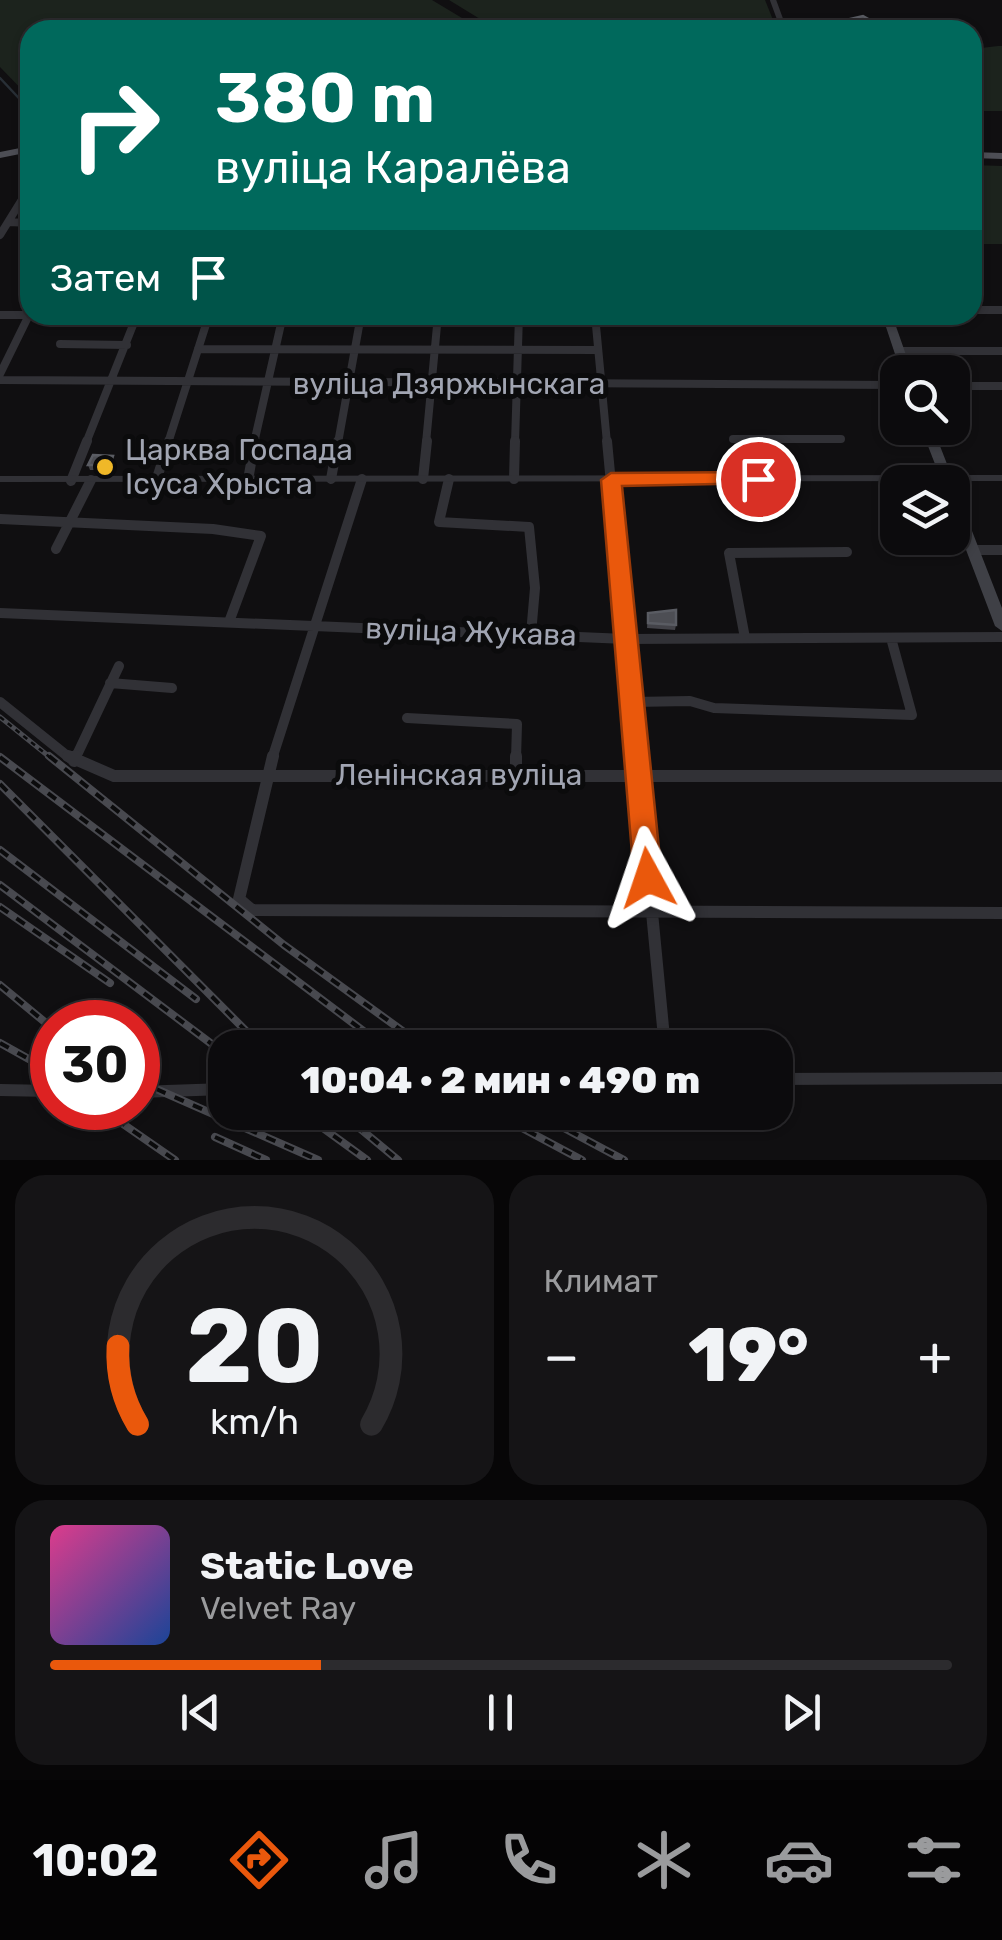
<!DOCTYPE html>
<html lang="ru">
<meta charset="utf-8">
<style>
:root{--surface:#0c0b0d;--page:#151416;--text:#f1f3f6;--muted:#9a9b9d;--line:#2c2b2e;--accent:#ea580c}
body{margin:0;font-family:Rubik,sans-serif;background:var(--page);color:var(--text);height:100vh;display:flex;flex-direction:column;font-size:38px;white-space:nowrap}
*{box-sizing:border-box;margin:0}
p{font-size:32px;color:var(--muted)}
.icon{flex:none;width:55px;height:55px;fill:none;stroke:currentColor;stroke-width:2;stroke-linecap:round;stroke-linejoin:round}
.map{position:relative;height:1160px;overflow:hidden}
.drawer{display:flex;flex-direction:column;gap:15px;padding:15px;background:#070607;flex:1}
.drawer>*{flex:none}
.hud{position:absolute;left:20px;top:20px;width:962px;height:305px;border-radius:30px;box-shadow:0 2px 8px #0004,0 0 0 2px var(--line);background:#00695c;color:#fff;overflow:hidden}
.tools{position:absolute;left:880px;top:355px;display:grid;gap:20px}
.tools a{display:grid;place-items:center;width:90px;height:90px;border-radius:20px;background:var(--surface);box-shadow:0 2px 8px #0004,0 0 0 2px var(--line);font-size:50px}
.speed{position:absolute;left:30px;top:1000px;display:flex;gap:20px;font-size:50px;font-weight:700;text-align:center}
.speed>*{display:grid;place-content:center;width:130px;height:130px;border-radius:50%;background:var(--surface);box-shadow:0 2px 8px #0004,0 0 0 2px var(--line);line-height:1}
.speed .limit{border:15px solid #d22;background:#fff;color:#111}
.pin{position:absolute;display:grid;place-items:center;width:85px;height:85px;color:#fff;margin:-42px;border:5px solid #fff;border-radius:50%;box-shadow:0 2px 10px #0007}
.me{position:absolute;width:110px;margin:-55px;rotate:355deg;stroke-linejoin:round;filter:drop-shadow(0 0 8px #0008)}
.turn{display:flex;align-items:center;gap:35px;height:210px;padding:0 30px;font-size:45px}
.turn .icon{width:130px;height:130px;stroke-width:2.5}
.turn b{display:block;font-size:70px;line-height:85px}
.then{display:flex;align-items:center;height:95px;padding:0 30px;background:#0003;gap:20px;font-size:38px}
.big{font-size:75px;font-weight:800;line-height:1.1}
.drawer .widget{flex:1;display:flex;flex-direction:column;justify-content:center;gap:15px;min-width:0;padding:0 35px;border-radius:30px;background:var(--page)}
.drawer .dial{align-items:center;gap:0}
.dial svg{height:260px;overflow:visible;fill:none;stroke:var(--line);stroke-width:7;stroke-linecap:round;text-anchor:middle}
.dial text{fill:var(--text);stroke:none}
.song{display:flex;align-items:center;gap:30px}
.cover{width:120px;height:120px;border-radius:15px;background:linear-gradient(135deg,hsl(330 70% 55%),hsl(220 70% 35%))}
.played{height:10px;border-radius:5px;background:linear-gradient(90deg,var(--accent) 30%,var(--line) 30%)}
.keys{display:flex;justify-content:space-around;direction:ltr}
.heat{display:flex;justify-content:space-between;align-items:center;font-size:55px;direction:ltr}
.drawer .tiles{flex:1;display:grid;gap:15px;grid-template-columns:1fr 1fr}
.widget:last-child{grid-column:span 2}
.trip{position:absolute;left:208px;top:1030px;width:585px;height:100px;border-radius:30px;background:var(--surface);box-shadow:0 2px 8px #0004,0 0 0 2px var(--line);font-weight:800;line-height:100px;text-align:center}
.dock{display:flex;height:160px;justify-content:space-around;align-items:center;background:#050405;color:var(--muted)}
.dock .icon{width:70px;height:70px}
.dock .current{color:var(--accent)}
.dock b{font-size:45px;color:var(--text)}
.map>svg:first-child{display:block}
.green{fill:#1c231d}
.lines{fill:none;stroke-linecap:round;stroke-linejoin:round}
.stream{stroke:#282f36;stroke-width:2.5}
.minor-far3{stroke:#313136;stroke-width:6}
.minor-far2{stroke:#313136;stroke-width:8}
.minor-far1{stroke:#313136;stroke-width:10}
.minor{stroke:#313136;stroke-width:12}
.tertiary{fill:#313136;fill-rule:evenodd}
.secondary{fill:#3f4046;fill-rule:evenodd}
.primary{fill:#4d4e55;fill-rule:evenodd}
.rail-far1-casing{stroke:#48494f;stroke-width:5}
.rail-casing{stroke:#48494f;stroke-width:8}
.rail-far1{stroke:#0b0b0c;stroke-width:2.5;stroke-dasharray:5;stroke-linecap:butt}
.rail{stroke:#0b0b0c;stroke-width:4;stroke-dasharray:10;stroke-linecap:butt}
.wall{fill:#434349}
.building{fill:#4d4e54;stroke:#5a5c63;stroke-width:2.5}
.route{fill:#ea580c;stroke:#983908;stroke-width:2.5}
.poi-dot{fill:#f0b828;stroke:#0b0b0c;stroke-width:4}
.labels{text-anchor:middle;stroke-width:10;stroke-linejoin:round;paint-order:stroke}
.street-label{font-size:30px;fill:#a1a5b2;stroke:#0b0b0c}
.poi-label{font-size:30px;fill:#a1a5b2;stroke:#0b0b0c;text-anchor:start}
</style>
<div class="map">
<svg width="1002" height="1160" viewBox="0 0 1002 1160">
<rect width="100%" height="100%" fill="#100f11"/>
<path class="green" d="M 0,0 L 432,0 L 482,30 L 30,30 L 30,98 L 0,67 Z
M 449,0 L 765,0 L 777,30 L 498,30 Z
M 998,46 L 1002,46 L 1002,111 L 973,111 L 973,49 Z
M 973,165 L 1002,166 L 1002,244 L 973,244 Z"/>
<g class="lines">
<path class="stream" d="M 0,78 L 30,110"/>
<path class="minor-far3" d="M 773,0 L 784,30
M 24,196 L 30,186"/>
<path class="minor-far2" d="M 9,222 L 30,223
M 0,235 L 26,193
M 972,310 L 1002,310
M 0,315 L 115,315
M 595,315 L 607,443
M 60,344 L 127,345
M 198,349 L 598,350
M 899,351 L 1002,351
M 0,374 L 30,313
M 0,380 L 898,385
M 952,386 L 1002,386
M 733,439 L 841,439
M 750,439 L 751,443
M 86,443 L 137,315
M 168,443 L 209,315
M 254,443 L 283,315
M 338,443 L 361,315
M 426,443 L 438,315
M 515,443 L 519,315"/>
<path class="minor-far1" d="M 607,441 L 637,759
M 750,441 L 758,479
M 331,479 L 338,441
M 423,479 L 427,441
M 449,479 L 439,522 L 529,527 L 535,588 L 531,634
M 514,479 L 515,441
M 248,480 L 255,441
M 71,481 L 87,441
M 156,481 L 169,441
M 0,519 L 213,529 L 261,536 L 229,622
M 56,549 L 91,480
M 974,550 L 1002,550
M 0,613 L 626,639 L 1002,637
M 745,638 L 729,553 L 847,552
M 110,683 L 172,688
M 0,702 L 71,759
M 633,702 L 690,701 L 714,708 L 912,715 L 891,638
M 407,718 L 517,724 L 516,759
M 75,759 L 119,666
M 272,759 L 362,479"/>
<path class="minor" d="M 68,756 L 114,776 L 1002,776
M 273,756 L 239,899 L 252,910 L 1002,913
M 637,756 L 665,1048
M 74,761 L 76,756
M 516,775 L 516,756
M 775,1079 L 1002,1078
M 0,1090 L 52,1091
M 138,1092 L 225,1089"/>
<path class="tertiary" d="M 1002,475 L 1002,481 L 0,482 L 0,476 Z"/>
<path class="secondary" d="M 882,315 L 892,315 L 912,372 L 901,372 Z
M 921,428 L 933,428 L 954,482 L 952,485 L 952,482 L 942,482 Z
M 952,491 L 958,495 L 1002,608 L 1002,631 L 995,626 L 952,513 Z"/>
<path class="primary" d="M 30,146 L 30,152 L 0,158 L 0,152 Z
M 972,152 L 1002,153 L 1002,159 L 972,158 Z"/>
<defs>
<path id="rail-far1" d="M 0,717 L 52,759"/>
<path id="rail" d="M 49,756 L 284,945 L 426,1048
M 0,757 L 386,1048
M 0,784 L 263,1048
M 0,850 L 196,999
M 0,885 L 225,1054
M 0,907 L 110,983
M 0,985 L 52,1028
M 0,1043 L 52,1072
M 138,1081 L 318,1160
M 100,1108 L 175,1160
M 301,1112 L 367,1160
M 340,1112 L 398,1160
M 492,1112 L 582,1160
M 534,1112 L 624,1160
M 215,1137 L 266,1160"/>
</defs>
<use href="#rail-far1" class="rail-far1-casing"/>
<use href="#rail" class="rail-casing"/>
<use href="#rail-far1" class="rail-far1"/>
<use href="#rail" class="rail"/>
</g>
<path class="wall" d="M 846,20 L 888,30 L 858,30 L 845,24 Z
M 113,456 L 114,461 L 111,470 L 90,470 L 88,465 Z
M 648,613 L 676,625 L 675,630 L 647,628 Z"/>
<path class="building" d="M 863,16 L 888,30 L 866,30 L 846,20 Z
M 93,455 L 113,456 L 110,465 L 88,465 Z
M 676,610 L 676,625 L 648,623 L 648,613 Z"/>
<path class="route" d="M 758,472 L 765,474 L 768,479 L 765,483 L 622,486 L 662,878 L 658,886 L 648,889 L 638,886 L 634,878 L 601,480 L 611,473 Z"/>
<circle class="poi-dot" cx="105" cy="467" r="10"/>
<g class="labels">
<g class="street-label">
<text x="449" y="394">вуліца Дзяржынскага</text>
<text transform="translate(471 632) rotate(2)" y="10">вуліца Жукава</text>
<text x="459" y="785">Ленінская вуліца</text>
</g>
<g class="poi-label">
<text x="125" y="460">Царква Госпада<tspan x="125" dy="34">Ісуса Хрыста</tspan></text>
</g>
</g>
</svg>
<div class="tools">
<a><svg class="icon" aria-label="search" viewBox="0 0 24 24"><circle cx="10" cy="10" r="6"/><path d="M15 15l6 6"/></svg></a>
<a><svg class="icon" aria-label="layers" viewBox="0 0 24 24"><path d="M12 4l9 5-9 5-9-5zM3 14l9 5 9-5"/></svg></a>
</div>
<div class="speed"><div class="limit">30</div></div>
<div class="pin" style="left:758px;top:479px;background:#d93025"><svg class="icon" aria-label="arrive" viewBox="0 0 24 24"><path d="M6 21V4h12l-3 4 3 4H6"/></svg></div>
<svg class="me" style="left:648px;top:878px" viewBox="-20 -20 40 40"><path d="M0-17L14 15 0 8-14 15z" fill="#ea580c" stroke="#fff" stroke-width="4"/></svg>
<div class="trip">10:04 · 2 мин · 490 m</div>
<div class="hud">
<div class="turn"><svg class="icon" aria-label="right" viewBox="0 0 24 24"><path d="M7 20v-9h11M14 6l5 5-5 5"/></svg><div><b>380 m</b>вуліца Каралёва</div></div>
<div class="then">Затем<svg class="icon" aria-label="arrive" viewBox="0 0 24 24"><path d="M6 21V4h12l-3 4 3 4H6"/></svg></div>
</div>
</div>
<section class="drawer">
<div class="tiles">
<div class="widget dial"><svg viewBox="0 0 100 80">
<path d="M14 69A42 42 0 1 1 86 69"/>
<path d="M14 69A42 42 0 0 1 8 45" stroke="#ea580c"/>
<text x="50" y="56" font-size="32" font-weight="700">20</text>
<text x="50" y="72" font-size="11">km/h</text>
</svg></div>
<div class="widget"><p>Климат</p>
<div class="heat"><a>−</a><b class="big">19°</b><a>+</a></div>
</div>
<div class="widget">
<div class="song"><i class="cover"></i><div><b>Static Love</b><p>Velvet Ray</p></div></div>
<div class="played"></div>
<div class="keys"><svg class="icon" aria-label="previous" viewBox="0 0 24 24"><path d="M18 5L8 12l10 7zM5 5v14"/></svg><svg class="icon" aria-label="pause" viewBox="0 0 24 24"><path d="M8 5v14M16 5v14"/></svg><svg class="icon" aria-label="next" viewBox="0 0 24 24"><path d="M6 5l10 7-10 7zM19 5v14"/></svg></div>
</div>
</div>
</section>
<nav class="dock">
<b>10:02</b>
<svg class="icon current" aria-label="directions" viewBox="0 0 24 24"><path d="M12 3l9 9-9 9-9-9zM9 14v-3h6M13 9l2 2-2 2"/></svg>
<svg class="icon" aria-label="music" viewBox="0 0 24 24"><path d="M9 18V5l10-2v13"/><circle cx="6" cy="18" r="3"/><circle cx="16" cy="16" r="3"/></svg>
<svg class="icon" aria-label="phone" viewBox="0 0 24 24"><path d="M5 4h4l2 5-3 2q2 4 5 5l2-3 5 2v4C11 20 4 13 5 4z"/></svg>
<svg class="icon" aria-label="climate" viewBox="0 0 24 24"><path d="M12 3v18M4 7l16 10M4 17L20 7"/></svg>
<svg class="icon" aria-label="car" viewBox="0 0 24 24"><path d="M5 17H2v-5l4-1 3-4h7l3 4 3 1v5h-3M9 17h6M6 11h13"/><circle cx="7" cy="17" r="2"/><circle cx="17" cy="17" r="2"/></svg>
<svg class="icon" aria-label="filters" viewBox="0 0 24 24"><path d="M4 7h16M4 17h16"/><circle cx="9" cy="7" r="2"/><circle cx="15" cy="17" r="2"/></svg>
</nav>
